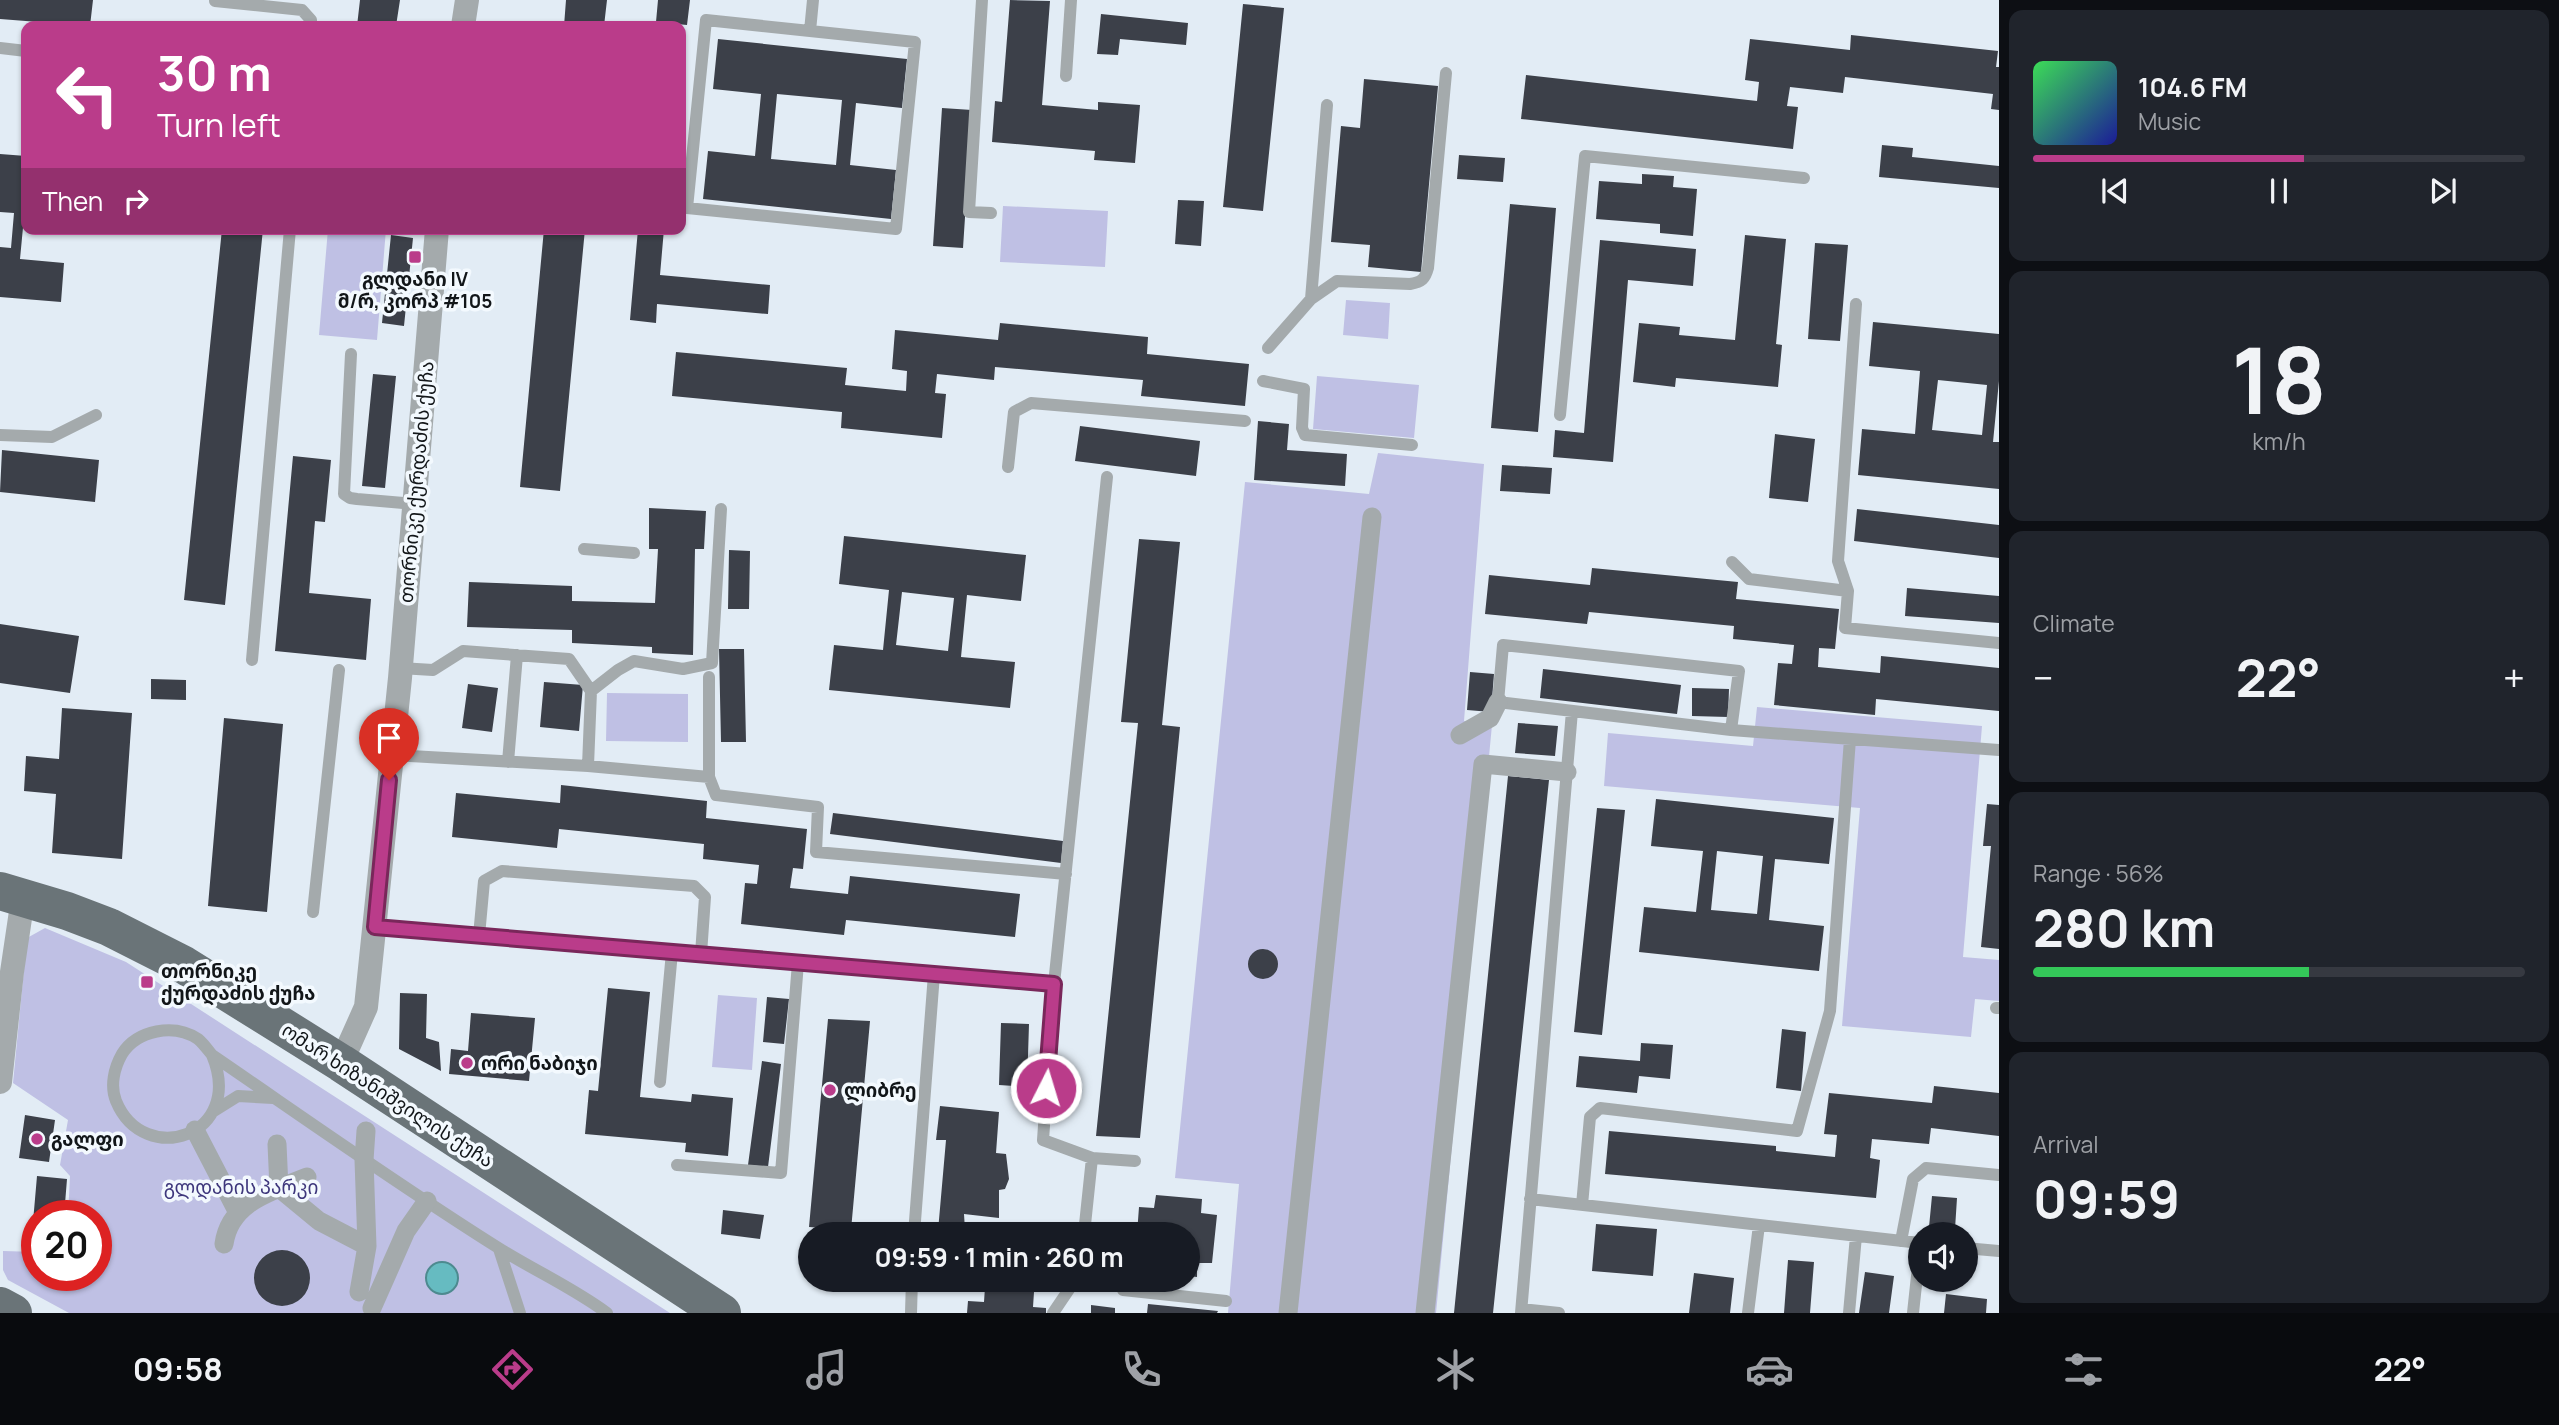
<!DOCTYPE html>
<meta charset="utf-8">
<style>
:root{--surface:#171b24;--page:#20242c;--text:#f1f3f6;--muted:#9ea1a6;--line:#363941;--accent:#ba3c8a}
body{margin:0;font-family:Manrope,"Noto Sans Georgian",sans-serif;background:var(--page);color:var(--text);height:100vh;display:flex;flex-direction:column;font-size:26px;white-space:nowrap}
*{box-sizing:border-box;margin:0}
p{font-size:23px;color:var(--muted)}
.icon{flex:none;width:38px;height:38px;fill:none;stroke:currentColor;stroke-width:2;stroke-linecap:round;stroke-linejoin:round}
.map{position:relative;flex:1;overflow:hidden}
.sheet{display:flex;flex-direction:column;gap:10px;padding:10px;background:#0d0f14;width:560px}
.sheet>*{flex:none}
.top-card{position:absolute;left:21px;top:21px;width:665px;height:214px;border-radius:14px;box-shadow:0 2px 5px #0004;background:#ba3c8a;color:#fff;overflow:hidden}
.controls{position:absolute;left:1908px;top:1222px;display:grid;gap:14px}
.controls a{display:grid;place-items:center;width:70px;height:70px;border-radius:50%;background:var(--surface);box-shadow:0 2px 5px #0004;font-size:35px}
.speed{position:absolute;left:21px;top:1200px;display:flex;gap:14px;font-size:35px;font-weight:700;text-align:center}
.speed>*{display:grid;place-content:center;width:91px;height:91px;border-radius:50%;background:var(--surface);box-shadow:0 2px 5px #0004;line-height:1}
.speed .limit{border:10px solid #d22;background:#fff;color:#111}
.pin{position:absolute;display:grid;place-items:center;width:60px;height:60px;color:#fff;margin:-72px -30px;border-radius:50% 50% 50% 0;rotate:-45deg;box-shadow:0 0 7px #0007}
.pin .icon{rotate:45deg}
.me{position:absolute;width:77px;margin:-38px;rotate:5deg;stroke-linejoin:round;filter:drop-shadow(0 0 5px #0008)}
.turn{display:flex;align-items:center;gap:24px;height:147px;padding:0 21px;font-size:32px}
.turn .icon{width:91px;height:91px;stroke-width:2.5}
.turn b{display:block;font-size:49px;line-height:60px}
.then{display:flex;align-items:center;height:66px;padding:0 21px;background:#0003;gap:14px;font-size:26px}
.big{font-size:52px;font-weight:700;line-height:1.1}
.sheet .tile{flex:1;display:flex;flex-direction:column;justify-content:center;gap:10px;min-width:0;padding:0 24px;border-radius:14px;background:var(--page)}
.sheet .dial{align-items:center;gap:0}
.dial b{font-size:91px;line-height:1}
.song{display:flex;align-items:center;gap:21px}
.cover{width:84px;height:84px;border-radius:10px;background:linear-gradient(135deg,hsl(130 70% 55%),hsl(240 70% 35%))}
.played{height:7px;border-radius:4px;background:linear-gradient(90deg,var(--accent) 55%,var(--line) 55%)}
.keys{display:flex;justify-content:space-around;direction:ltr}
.heat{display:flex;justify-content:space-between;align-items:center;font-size:38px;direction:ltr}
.charge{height:10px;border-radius:5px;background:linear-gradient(90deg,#34c759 56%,var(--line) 0)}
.trip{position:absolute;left:798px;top:1222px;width:402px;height:70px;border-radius:35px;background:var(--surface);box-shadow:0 2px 5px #0004;font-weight:700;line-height:70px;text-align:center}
.menu{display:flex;height:112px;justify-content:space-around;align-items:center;background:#090b0e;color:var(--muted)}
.menu .icon{width:49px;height:49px}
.menu .on{color:var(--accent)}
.menu b{font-size:32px;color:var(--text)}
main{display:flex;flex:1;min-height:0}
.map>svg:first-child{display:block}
.green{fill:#bfc0e4}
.water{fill:#66bbc1;stroke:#4d8a8f;stroke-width:2}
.building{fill:#3c4049;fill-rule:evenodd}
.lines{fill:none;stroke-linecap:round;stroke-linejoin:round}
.service{stroke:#a4aaac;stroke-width:12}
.pedestrian{stroke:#a4aaac;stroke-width:19}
.minor{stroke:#a4aaac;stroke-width:24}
.primary{stroke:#6a7478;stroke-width:38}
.route-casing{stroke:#79275a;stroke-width:18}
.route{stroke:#ba3c8a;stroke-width:12}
.poi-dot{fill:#ba3c8a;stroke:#f3f9fe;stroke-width:2.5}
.labels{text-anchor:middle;stroke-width:7;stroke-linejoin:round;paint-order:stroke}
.poi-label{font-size:19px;font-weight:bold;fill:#121619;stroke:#f3f9fe;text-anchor:start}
.street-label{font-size:19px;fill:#121619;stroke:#f3f9fe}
.park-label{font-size:19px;fill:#3e377c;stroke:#f3f9fe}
</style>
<main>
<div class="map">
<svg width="1999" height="1313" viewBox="0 0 1999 1313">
<rect width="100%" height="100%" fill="#e2ecf5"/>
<path class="green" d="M 1003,206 L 1108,211 L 1105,267 L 1000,262 Z
M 328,229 L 386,229 L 377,340 L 319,335 Z
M 1346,300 L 1390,303 L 1388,339 L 1343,335 Z
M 1317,376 L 1419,385 L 1414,438 L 1313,429 Z
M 1378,453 L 1484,464 L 1464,721 L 1492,725 L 1436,1313 L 1228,1313 L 1239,1184 L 1175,1178 L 1245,482 L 1369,494 Z
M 607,693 L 688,694 L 688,742 L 606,741 Z
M 1757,707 L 1982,726 L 1963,957 L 1999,960 L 1999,1001 L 1975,999 L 1971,1037 L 1842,1026 L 1860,808 L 1604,786 L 1608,733 L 1753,746 Z
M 45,928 L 126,962 L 670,1313 L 69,1313 L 8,1280 L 3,1270 L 3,1251 L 37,1252 L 37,1276 L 96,1276 L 96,1216 L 68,1216 L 70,1176 L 60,1165 L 68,1120 L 13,1083 L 27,938 Z
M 718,995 L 757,998 L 752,1070 L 712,1067 Z"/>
<path class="water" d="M426 1278a16 16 0 1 1 32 0a16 16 0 1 1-32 0Z"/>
<path class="building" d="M 0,0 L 93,0 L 90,26 L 0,19 Z
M 360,0 L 400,0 L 396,26 L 357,26 Z
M 566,0 L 607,0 L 604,26 L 564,26 Z
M 658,0 L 690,0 L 687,25 L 656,22 Z
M 1010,0 L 1050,1 L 1042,105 L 1098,110 L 1098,102 L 1140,105 L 1135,163 L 1094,160 L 1095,151 L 992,142 L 995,101 L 1002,102 Z
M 1243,4 L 1284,8 L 1263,211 L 1223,207 Z
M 1101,14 L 1188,23 L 1186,45 L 1120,39 L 1118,55 L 1097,54 Z
M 1851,35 L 1998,51 L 1996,67 L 1999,67 L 1999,110 L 1991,109 L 1993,94 L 1845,77 L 1843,93 L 1790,87 L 1787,106 L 1798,107 L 1793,149 L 1521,119 L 1526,75 L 1757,101 L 1759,82 L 1745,80 L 1750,39 L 1850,50 Z
M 718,39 L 907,59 L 902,108 L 856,103 L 850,165 L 896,170 L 891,219 L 703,199 L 708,151 L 755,156 L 761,94 L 713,89 ZM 777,94 L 842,100 L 836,165 L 771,159 Z
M 1364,79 L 1438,86 L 1421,272 L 1368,267 L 1370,245 L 1331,242 L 1341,126 L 1360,128 Z
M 942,108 L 972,110 L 963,248 L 933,246 Z
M 1882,145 L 1913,148 L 1912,157 L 1999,166 L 1999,188 L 1879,177 Z
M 0,154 L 26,156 L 26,218 L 24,217 L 20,259 L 64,263 L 61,302 L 0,297 L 0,247 L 11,248 L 14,213 L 0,212 Z
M 1459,155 L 1505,158 L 1503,182 L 1457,179 Z
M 1642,174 L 1674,176 L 1673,187 L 1697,189 L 1693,236 L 1660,233 L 1660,224 L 1596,219 L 1599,181 L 1642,184 Z
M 1178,200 L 1204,201 L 1201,246 L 1175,244 Z
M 1510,204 L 1556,208 L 1538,432 L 1491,428 Z
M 222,229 L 263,229 L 225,605 L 184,600 Z
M 544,229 L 585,229 L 560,491 L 520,487 Z
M 638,229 L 664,229 L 660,275 L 770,285 L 768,314 L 657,304 L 656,323 L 630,320 Z
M 391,235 L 413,238 L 404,326 L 382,323 Z
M 1745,235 L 1786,239 L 1776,344 L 1782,345 L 1778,387 L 1676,378 L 1675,387 L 1633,382 L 1639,323 L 1680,327 L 1679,335 L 1735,340 Z
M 1600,240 L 1696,249 L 1693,286 L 1628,280 L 1613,462 L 1553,457 L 1555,430 L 1584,433 Z
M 1815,243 L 1848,245 L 1840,341 L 1808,339 Z
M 1873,322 L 1999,334 L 1999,381 L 1993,442 L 1999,442 L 1999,489 L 1858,475 L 1862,429 L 1915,434 L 1920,371 L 1869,366 ZM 1938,380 L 1987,385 L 1982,435 L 1932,430 Z
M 1000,323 L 1148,337 L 1147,354 L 1249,364 L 1245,406 L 1141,396 L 1143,380 L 995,367 L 994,380 L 937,374 L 935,393 L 946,394 L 942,438 L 841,428 L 842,412 L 672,396 L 676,352 L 847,368 L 845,385 L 906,391 L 907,371 L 892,369 L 895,330 L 998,340 Z
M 373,374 L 396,376 L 385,488 L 362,486 Z
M 1258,421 L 1289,424 L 1287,450 L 1347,454 L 1345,486 L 1254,480 Z
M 1080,426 L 1200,441 L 1196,476 L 1075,461 Z
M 1775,434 L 1815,439 L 1808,502 L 1769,498 Z
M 2,450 L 99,460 L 95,502 L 0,492 Z
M 293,456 L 331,460 L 325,522 L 315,521 L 309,593 L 371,599 L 366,660 L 275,651 Z
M 1502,465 L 1552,468 L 1550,494 L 1500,491 Z
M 649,508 L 706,511 L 704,549 L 695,549 L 693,655 L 652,653 L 652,647 L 572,643 L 572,630 L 467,627 L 469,582 L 572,586 L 572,601 L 655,603 L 658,549 L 649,549 Z
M 1857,509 L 1999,525 L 1999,558 L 1854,541 Z
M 844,536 L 1026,555 L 1021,601 L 967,595 L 961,657 L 1015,662 L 1010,708 L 829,690 L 834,645 L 883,650 L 889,590 L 839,584 ZM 902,592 L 954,598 L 948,651 L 896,645 Z
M 1139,539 L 1180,542 L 1162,725 L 1180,727 L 1140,1138 L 1096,1136 L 1138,723 L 1121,722 Z
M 729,550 L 750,551 L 749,609 L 728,609 Z
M 1592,568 L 1738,582 L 1736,599 L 1839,609 L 1835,649 L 1819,648 L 1818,667 L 1880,673 L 1881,656 L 1999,668 L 1999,711 L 1876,699 L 1875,715 L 1774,705 L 1778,663 L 1792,664 L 1794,645 L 1733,639 L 1734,626 L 1589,612 L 1587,624 L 1485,614 L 1489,575 L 1590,585 Z
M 1907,588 L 1999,596 L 1999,623 L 1905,616 Z
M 0,624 L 79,636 L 70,693 L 0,683 Z
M 719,649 L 744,649 L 746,742 L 721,742 Z
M 1543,669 L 1681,685 L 1677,714 L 1540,698 Z
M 1470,672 L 1494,674 L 1491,712 L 1467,710 Z
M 151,679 L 186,680 L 186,700 L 151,699 Z
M 544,682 L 583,685 L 579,731 L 540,727 Z
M 468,684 L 498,688 L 492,732 L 462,728 Z
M 1692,688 L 1729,689 L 1728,717 L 1692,716 Z
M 62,708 L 132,713 L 122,859 L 52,853 L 56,794 L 24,791 L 26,756 L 59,759 Z
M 224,718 L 283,724 L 267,912 L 208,906 Z
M 1518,723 L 1558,726 L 1555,756 L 1515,753 Z
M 1508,776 L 1549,780 L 1493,1313 L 1454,1313 Z
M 561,785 L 707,801 L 706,818 L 807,829 L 803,869 L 793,868 L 790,888 L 848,894 L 850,876 L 1020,894 L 1015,937 L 846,920 L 844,935 L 741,924 L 745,883 L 757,884 L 759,865 L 703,859 L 704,844 L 559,829 L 557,848 L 452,837 L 456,793 L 560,803 Z
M 1656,799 L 1834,818 L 1829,864 L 1775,859 L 1769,920 L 1824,926 L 1819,971 L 1639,952 L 1644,907 L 1696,912 L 1703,851 L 1651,846 ZM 1717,851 L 1763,856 L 1757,914 L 1711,910 Z
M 1987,804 L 1999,805 L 1999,949 L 1981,947 L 1991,846 L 1983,846 Z
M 1597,808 L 1625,810 L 1602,1035 L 1574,1032 Z
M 833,813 L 1063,841 L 1061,863 L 830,834 Z
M1248 964a15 15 0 1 1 30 0a15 15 0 1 1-30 0Z
M 608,988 L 650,992 L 640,1097 L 691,1102 L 692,1094 L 733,1098 L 728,1156 L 685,1152 L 686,1143 L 585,1134 L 589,1090 L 598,1091 Z
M 400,993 L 427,994 L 426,1038 L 439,1042 L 441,1071 L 399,1049 Z
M 767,997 L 789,999 L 784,1044 L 763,1042 Z
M 471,1013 L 535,1018 L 529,1081 L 449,1074 L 451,1049 L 468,1051 Z
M 828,1019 L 870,1021 L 851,1230 L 809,1227 Z
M 1001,1023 L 1029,1024 L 1027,1087 L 999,1085 Z
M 1782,1029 L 1806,1032 L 1801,1091 L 1776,1088 Z
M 1641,1043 L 1673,1045 L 1670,1079 L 1639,1076 L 1637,1093 L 1576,1087 L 1579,1056 L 1640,1061 Z
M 762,1061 L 781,1064 L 768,1167 L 748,1165 Z
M 1934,1086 L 1999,1093 L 1999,1136 L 1931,1128 L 1929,1144 L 1872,1139 L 1870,1158 L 1880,1160 L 1876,1198 L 1605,1174 L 1609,1131 L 1776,1146 L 1776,1151 L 1835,1157 L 1837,1135 L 1824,1134 L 1829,1093 L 1932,1103 Z
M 940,1106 L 999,1112 L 996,1153 L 1006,1154 L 1009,1179 L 1005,1189 L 999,1190 L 999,1218 L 964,1214 L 965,1230 L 938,1231 L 946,1140 L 936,1140 Z
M 25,1115 L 55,1120 L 49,1162 L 19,1158 Z
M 37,1176 L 67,1179 L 64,1216 L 37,1216 L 37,1246 L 31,1245 Z
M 1156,1195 L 1202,1199 L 1201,1213 L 1217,1215 L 1212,1263 L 1197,1263 L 1197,1277 L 1188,1276 L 1188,1234 L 1137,1234 L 1139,1207 L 1154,1208 Z
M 1932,1196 L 1957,1198 L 1955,1229 L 1929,1227 Z
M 723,1210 L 764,1215 L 760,1239 L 721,1234 Z
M 1596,1224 L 1657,1229 L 1653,1276 L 1592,1271 Z
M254 1278a28 28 0 1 1 56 0a28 28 0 1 1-56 0Z
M 1788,1260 L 1814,1262 L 1810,1313 L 1784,1313 Z
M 1865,1272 L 1894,1276 L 1889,1313 L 1859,1313 Z
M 1694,1273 L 1734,1278 L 1730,1313 L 1689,1313 Z
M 985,1287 L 1034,1292 L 1033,1307 L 1046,1308 L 1046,1313 L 967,1313 L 968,1301 L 984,1302 Z
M 1946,1294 L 1987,1299 L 1986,1313 L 1944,1313 Z
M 1148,1304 L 1218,1311 L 1217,1313 L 1147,1313 Z
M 1091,1305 L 1115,1308 L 1115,1313 L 1091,1313 Z"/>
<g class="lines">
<path class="service" d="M 982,0 L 969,212 L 991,213
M 215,1 L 302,10 L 311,20 L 310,26
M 810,31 L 706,20 L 687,208 L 896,229 L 915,42 L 810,31 L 813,0
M 0,48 L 26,51
M 1066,76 L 1071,0
M 1311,299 L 1327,105
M 1268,348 L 1311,299 L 1337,281 L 1410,284 C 1422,282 1425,279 1428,268 L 1446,73
M 351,354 L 344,494 L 350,498 L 357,499 L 415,504
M 1263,381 L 1304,389 L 1302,428 L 1305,435 L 1412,445
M 1560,415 L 1585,156 L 1804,178
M 0,435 L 52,437 L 96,415
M 1008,467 L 1014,412 L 1031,403 L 1245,421
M 1107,477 L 1054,984 L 1043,1140 L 1092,1158 L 1135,1161
M 584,549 L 634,553
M 1732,562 L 1749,579 L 1848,591 L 1845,628 L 1999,643
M 1848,591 L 1838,561 L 1856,304
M 252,660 L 290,229
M 400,668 L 433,670 L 463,651 L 569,659 L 591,691
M 1731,730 L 1739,671 L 1503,645 L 1498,702 L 1731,730 L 1999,750
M 392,755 L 588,766 L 709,777 L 716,795 L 818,807 L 816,852 L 1066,874
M 508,762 L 517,655
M 588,766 L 591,691 L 618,670 L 634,661 L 683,669 L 712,663 L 721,509
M 709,777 L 709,677
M 313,912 L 339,670
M 375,927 L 1054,984
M 479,936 L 484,881 L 502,871 L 694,886 L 705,897 L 701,954
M 1996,1008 L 1999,1008
M 212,1055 C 246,1136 144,1169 116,1101 C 110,1086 114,1068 122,1054 C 137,1030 174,1023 198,1039 C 203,1043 208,1050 212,1055 C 307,1120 400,1186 497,1247 C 533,1270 572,1287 607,1313
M 660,1082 L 672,952
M 214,1111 L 238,1096 L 273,1098
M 677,1165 L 781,1173 L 798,963
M 1530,1199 L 1920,1243
M 1582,1205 L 1590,1117 L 1600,1108 L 1797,1131 L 1830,1011 L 1850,739
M 914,1234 L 934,974
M 1084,1234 L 1092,1158
M 1901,1241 L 1913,1179 L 1926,1168 L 1999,1175
M 1965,1248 L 1999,1251
M 499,1249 L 520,1313
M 1123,1290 L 1226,1301
M 1522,1309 L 1559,1313
M 911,1313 L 912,1279
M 1053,1313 L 1076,1279
M 1521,1313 L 1572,711
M 1748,1313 L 1759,1225
M 1849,1313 L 1856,1236
M 1913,1313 L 1920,1248"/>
<path class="pedestrian" d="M 1460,735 L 1490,718 L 1498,702
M 195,1130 L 237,1211
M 277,1144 L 279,1188 L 319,1221 L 367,1246
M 224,1244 C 230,1201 273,1191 307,1177
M 359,1292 L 367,1246 L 364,1160 L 366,1131
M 372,1308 L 406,1231 L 427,1201
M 1288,1313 L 1372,517
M 1425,1313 L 1483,764 L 1567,772"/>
<path class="minor" d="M 463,26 L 467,0
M 341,1063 L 366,1007 L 400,678 L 437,229
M 0,1082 L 12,972 L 23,898"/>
<path class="primary" d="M 0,891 L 67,911 L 109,927 L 184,965 L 341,1063 L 722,1313
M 0,1306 L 13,1313"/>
</g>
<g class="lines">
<defs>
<path id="route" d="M 389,780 L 375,927 L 1054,984 L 1046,1088"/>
</defs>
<use href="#route" class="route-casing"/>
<use href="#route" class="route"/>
</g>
<g class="poi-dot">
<rect x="408" y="250" width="14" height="14" rx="3.5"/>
<rect x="140" y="975" width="14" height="14" rx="3.5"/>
<circle cx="467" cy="1063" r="7"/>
<circle cx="830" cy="1090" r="7"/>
<circle cx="37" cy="1139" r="7"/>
</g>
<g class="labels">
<g class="poi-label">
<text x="415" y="286" text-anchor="middle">გლდანი IV<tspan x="415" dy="22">მ/რ, კორპ #105</tspan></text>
<text x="161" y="978">თორნიკე<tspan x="161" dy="22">ქურდაძის ქუჩა</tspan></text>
<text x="481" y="1070">ორი ნაბიჯი</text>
<text x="844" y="1097">ლიბრე</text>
<text x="51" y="1146">გალფი</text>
</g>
<g class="street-label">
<text transform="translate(416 482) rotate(-85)" y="7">თორნიკე ქურდაძის ქუჩა</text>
<text transform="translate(388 1095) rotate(33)" y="7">ომარ ხიზანიშვილის ქუჩა</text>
</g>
<g class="park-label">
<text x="241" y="1194">გლდანის პარკი</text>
</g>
</g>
</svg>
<div class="controls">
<a><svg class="icon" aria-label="sound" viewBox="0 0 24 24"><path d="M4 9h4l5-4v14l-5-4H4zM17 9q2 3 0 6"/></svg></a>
</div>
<div class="speed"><div class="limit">20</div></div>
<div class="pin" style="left:389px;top:780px;background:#d93025"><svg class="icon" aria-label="arrive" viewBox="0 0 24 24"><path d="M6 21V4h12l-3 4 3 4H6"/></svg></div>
<svg class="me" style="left:1046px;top:1088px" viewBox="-20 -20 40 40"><circle r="17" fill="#ba3c8a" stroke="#fff" stroke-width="3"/><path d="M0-11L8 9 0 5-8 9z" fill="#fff"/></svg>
<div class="trip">09:59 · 1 min · 260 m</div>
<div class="top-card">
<div class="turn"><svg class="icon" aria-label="left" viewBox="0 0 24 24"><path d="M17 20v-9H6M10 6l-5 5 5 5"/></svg><div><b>30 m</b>Turn left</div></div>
<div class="then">Then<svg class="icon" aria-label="right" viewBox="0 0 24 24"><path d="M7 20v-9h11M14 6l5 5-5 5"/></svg></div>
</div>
</div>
<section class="sheet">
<div class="tile">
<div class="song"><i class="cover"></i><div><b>104.6 FM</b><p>Music</p></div></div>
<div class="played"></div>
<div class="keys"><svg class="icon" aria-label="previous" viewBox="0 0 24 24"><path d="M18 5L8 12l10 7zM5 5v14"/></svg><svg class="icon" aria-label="pause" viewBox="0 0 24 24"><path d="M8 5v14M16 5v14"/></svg><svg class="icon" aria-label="next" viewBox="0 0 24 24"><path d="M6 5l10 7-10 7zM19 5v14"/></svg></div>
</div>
<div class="tile dial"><b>18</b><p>km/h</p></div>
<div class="tile"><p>Climate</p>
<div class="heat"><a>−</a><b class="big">22°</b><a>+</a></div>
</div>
<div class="tile"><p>Range · 56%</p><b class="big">280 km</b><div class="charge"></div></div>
<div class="tile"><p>Arrival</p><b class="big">09:59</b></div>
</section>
</main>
<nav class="menu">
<b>09:58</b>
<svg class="icon on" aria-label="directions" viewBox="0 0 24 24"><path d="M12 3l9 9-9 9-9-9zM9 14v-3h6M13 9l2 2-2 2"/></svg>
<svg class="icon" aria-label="music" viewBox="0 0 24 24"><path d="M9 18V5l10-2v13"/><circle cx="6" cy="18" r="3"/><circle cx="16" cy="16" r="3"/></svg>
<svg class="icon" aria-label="phone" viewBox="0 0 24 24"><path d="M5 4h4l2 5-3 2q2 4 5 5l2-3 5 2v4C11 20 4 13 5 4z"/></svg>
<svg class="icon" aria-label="climate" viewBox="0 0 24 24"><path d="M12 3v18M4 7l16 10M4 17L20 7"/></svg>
<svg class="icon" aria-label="car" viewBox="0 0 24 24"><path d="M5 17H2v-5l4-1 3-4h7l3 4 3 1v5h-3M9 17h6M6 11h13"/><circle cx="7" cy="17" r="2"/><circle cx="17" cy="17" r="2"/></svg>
<svg class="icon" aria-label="filters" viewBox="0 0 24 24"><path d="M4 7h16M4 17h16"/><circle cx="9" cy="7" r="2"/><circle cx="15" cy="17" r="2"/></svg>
<b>22°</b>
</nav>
